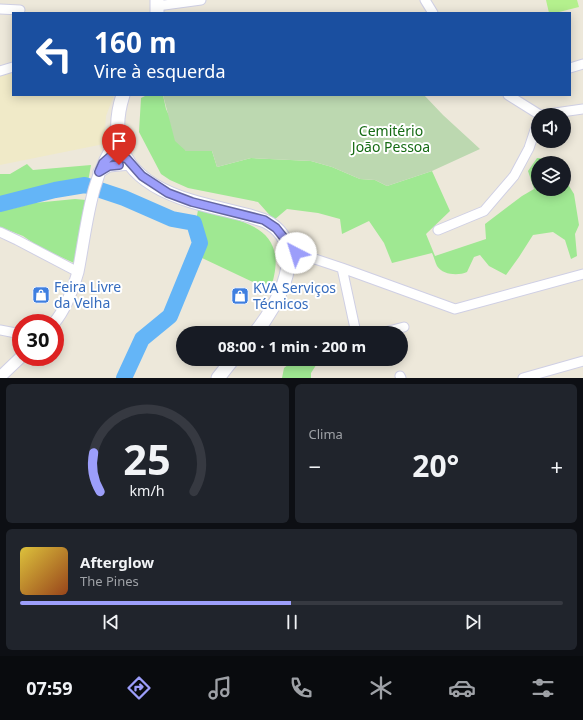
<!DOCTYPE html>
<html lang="pt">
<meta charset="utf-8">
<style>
:root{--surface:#171b24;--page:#20242c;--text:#f1f3f6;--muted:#9ea1a6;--line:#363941;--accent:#9c9efa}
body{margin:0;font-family:"Noto Sans",sans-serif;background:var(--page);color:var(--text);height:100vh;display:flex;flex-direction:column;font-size:15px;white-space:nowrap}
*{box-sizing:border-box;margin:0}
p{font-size:13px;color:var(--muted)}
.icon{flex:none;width:22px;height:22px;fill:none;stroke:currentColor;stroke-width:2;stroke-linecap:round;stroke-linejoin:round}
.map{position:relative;height:378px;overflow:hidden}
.details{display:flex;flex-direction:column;gap:6px;padding:6px;background:#0d0f14;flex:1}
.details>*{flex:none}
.top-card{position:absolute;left:12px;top:12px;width:559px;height:84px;border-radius:0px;box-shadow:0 2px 10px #0003;background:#1a4fa0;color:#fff;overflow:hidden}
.buttons{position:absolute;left:531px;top:108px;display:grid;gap:8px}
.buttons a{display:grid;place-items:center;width:40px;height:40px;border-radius:50%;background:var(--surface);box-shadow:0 2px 10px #0003;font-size:20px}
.speed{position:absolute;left:12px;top:314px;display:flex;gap:8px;font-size:20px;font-weight:700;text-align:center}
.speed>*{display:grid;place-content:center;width:52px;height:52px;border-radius:50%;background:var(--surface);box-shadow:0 2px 10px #0003;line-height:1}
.speed .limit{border:6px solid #d22;background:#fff;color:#111}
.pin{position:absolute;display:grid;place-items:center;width:34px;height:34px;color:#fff;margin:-41px -17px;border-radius:50% 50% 50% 0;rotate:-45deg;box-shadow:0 0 4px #0007}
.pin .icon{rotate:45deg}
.me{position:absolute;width:44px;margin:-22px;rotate:320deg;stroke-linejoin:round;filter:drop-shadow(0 0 3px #0008)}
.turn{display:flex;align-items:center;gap:14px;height:84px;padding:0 16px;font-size:18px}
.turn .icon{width:52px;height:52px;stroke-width:2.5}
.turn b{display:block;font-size:28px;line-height:34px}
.big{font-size:30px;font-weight:700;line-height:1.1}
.details .card{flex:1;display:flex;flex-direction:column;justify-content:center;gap:6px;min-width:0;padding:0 14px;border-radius:6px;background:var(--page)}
.details .dial{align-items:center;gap:0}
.dial svg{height:104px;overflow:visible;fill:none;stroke:var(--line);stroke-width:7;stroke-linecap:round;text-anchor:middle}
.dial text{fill:var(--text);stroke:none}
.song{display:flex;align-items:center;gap:12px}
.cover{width:48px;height:48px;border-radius:6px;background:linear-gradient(135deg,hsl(50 70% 55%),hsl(20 70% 35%))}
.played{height:4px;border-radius:2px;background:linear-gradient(90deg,var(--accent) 50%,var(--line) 50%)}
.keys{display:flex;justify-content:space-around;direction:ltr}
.heat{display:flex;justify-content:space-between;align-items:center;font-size:22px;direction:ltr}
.details .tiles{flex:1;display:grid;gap:6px;grid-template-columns:1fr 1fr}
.card:last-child{grid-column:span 2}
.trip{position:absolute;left:176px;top:326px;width:232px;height:40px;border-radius:20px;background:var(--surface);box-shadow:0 2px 10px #0003;font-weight:700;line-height:40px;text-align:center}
.dock{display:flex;height:64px;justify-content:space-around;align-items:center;background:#090b0e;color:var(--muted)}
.dock .icon{width:28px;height:28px}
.dock .selected{color:var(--accent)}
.dock b{font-size:18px;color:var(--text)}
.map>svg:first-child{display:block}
.education{fill:#f0eac8}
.green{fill:#9fe892}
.cemetery{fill:#bcd8b0}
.pitch{fill:#b4f08d}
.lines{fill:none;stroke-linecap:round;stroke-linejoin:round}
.river{stroke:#64b5f7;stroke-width:16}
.minor-casing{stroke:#cfcfe4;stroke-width:11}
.tertiary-casing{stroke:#cfcfe4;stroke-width:13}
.secondary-casing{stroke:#cfcfe4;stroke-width:15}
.minor{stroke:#fff;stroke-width:9}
.tertiary{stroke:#fff;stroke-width:11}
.secondary{stroke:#fff;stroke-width:13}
.route-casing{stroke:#6567a2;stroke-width:10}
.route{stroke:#9c9efa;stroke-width:7}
.labels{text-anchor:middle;stroke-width:4;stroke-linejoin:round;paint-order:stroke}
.park-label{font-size:14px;fill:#166b14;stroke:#fff}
.shop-label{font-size:14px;fill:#366cbe;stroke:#fff;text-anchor:start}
</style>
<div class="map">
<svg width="583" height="378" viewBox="0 0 583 378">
<rect width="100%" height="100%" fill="#ede8da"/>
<path class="education" d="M 13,73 L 13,95 L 114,95 L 106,116 L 104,144 L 0,165 L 0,76 Z"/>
<path class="green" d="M 147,95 L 163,95 L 166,109 L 186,151 L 212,151 L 217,167 L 251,158 L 311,161 L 332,167 L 360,179 L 375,180 L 387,186 L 432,171 L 450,211 L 426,234 L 435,256 L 486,239 L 485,224 L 522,196 L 534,189 L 528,171 L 537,158 L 552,159 L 555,163 L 538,163 L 538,189 L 564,189 L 564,178 L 574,194 L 579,225 L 575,234 L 577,256 L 571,259 L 565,240 L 553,232 L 533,235 L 519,257 L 506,275 L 489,266 L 480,255 L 474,257 L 467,272 C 458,276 443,275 437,266 C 435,262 434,257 432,253 L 392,263 L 384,243 L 369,221 L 342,234 L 340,219 L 318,213 L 287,209 L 274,220 L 258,202 L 188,188 L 170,180 L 161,174 L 139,132 L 141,98 Z
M 27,164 L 33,170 L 91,165 L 88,182 L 42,189 L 0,198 L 0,174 L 10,174 Z
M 75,199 L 86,200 L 81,233 L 74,263 L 39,247 L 23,236 L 0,227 L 0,209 L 11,209 L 34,203 Z
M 198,210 C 246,221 292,228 270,290 L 202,258 C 204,244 206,232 196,221 Z
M 295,359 L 320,359 L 311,373 L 311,378 L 282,378 L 284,368 Z"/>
<path class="cemetery" d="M 163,95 L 424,95 L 443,115 L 480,149 L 432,171 L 387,186 L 375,180 L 360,179 L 332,167 L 311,161 L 251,158 L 217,167 L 212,151 L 186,151 L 175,141 Z"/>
<path class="pitch" d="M 546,0 L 577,0 L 579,7 L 555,13 L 549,13 Z"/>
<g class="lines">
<path class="river" d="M 0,204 L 55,190 L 85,185 L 124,198 L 172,219 L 194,223 L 200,243 L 170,316 L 142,339 L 124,378"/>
<defs>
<path id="minor" d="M 425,0 L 433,13
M 157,6 L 201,0
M 0,9 L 20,10
M 570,68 L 583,64
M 0,71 L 13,67
M 508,95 L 540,115
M 541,115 L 583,109
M 438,230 L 484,211 L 514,176 L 529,148 L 538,121
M 0,232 L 17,240 L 78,272
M 288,250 L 342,268 L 455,309 L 583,274
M 342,268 L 356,333
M 0,330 L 21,334
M 381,333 L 404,327
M 400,376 L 401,378
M 523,378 L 583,361"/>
<path id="tertiary" d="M 99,172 L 109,166 L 130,164
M 54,323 C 66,309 73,289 78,272 C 87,226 90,176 118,138
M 0,377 L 21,357"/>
<path id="secondary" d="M 157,13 L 157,0
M 123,95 C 104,154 138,185 191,201 C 211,207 231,211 250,216 C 255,218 260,219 265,221 C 312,244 278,305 255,333
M 218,378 L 233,359"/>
</defs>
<use href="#minor" class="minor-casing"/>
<use href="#tertiary" class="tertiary-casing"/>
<use href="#secondary" class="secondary-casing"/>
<use href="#minor" class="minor"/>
<use href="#tertiary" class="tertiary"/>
<use href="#secondary" class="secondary"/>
</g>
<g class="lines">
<defs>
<path id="route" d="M 119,165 L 109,166 L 99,172 L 103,163 L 111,156 L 118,156 L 127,159 L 142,176 L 168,193 L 192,202 L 264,220 L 276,228 L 284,238 L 288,250 L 296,253"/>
</defs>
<use href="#route" class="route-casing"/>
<use href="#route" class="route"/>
</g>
<defs>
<symbol id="shop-square" viewBox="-11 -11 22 22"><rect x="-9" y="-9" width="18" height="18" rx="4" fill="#3f7fe0" stroke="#fff"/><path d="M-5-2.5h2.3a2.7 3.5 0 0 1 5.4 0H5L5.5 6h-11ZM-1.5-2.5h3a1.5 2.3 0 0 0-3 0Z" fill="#fff"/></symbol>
</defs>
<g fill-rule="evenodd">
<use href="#shop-square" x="31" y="285" width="20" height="20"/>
<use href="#shop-square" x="230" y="286" width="20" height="20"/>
</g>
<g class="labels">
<g class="park-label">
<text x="391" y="136">Cemitério<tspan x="391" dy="16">João Pessoa</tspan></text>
</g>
<g class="shop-label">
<text x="54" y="292">Feira Livre<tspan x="54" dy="16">da Velha</tspan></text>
<text x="253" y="293">KVA Serviços<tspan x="253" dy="16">Técnicos</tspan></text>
</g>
</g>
</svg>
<div class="buttons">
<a><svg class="icon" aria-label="sound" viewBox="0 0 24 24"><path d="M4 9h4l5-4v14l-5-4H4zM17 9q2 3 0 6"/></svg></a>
<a><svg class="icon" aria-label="layers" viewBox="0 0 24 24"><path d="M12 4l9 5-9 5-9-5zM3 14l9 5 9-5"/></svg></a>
</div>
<div class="speed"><div class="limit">30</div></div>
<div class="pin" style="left:119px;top:165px;background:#d93025"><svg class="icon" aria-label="arrive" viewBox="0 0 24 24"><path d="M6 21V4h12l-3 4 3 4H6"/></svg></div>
<svg class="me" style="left:296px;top:253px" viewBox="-20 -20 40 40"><circle r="19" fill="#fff"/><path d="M0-13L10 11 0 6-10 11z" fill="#9c9efa"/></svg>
<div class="trip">08:00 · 1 min · 200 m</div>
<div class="top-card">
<div class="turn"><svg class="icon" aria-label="left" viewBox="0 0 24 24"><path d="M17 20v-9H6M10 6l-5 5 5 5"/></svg><div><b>160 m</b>Vire à esquerda</div></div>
</div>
</div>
<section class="details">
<div class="tiles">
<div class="card dial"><svg viewBox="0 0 100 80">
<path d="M14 69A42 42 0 1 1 86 69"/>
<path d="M14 69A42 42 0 0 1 9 39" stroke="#9c9efa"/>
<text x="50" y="56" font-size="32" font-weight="700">25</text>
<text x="50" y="72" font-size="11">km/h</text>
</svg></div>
<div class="card"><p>Clima</p>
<div class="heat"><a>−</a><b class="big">20°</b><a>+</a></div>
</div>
<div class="card">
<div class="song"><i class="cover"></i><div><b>Afterglow</b><p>The Pines</p></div></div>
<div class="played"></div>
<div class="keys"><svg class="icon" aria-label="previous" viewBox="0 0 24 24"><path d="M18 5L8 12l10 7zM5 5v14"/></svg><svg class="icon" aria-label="pause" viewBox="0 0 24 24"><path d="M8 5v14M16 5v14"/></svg><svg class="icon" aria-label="next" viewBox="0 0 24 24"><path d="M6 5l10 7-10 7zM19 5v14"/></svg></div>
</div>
</div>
</section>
<nav class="dock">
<b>07:59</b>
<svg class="icon selected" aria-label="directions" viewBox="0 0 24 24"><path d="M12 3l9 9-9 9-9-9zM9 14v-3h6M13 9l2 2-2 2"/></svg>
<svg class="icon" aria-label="music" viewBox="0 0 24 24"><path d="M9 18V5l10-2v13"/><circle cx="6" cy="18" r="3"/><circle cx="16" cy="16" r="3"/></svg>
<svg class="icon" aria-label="phone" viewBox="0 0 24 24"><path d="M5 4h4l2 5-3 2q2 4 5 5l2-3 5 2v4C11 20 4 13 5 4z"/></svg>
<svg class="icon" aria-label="climate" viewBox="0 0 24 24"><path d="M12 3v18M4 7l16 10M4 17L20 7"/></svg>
<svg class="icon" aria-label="car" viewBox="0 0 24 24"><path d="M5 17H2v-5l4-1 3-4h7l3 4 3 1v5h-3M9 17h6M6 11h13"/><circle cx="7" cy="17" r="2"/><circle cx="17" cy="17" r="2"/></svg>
<svg class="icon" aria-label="filters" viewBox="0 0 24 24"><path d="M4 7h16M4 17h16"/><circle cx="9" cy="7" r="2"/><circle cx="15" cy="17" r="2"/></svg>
</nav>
